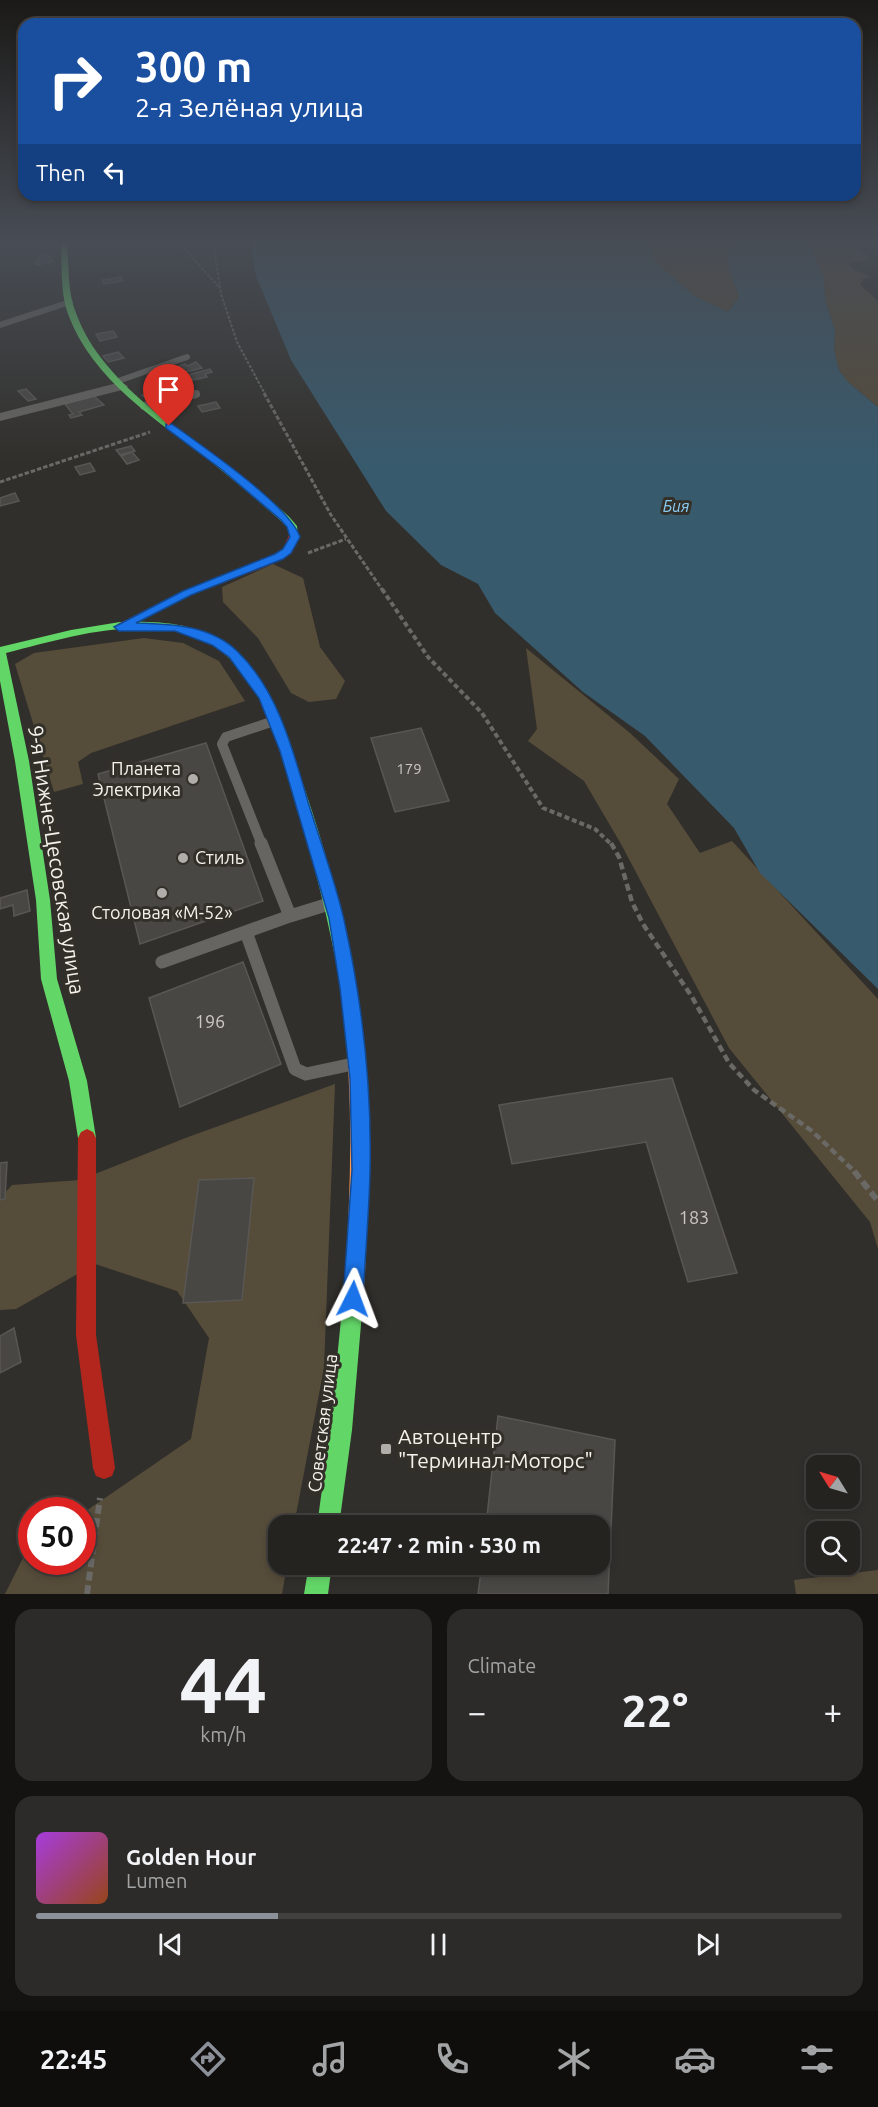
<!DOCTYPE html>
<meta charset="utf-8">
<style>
:root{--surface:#252320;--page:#2d2b29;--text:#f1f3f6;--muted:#a3a4a5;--line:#42403e;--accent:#8c9099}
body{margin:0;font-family:Ubuntu,sans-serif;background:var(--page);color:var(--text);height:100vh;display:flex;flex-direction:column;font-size:22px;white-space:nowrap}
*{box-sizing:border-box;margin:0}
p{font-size:20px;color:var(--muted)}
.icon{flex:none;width:33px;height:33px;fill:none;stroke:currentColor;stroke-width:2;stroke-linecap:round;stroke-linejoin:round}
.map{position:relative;height:1594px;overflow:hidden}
.details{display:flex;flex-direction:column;gap:15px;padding:15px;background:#141312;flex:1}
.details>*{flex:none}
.banner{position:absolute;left:18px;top:18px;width:843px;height:183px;border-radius:18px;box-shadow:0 3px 9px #0003,0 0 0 2px var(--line);background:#1a4fa0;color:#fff;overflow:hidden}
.needle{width:39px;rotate:307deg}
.fabs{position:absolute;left:806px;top:1455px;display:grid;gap:12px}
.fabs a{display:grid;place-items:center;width:54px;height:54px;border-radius:12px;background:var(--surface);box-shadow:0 3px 9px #0003,0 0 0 2px var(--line);font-size:30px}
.speed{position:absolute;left:18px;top:1497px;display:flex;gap:12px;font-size:30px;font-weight:700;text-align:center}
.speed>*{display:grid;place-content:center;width:78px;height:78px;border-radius:50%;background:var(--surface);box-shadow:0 3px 9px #0003,0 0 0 2px var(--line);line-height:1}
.speed .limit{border:9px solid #d22;background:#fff;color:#111}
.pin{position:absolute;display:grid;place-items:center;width:51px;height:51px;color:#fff;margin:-62px -26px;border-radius:50% 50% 50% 0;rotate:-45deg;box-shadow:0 0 6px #0007}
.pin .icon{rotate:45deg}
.me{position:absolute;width:66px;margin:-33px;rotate:3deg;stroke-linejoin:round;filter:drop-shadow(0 0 4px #0008)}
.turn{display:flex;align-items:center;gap:21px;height:126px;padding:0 18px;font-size:27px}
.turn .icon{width:78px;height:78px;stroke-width:2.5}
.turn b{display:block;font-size:42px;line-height:51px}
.then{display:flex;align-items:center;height:57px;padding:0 18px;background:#0003;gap:12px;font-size:22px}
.big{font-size:45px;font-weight:700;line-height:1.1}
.details .card{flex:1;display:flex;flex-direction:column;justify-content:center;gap:9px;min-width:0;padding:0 21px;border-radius:18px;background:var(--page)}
.details .dial{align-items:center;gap:0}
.dial b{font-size:78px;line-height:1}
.song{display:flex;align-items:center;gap:18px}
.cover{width:72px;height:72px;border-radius:9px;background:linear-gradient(135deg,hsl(280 70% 55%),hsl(20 70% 35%))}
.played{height:6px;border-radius:3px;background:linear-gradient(90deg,var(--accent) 30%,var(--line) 30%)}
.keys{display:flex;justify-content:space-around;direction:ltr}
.heat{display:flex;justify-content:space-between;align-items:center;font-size:33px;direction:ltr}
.details .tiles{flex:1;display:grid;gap:15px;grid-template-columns:1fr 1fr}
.card:last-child{grid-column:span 2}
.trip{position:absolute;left:268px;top:1515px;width:342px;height:60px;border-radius:18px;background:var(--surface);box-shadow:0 3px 9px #0003,0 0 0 2px var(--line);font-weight:700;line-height:60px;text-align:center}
.menu{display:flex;height:96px;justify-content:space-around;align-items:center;background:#0f0e0d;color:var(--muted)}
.menu .icon{width:42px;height:42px}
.menu .on{color:var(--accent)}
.menu b{font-size:27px;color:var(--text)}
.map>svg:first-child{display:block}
.green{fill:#564c3a}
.water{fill:#385a6d}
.building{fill:#494744;stroke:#595754;stroke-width:1.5}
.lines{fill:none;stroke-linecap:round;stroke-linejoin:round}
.path-far4{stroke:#6a6966;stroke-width:2;stroke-dasharray:3 1.5;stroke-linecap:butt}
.path-far3{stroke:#6a6966;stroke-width:3;stroke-dasharray:4.5 2;stroke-linecap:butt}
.path-far2{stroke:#6a6966;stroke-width:4;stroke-dasharray:5 3;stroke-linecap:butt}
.path-far1{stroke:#6a6966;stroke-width:4.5;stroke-dasharray:7 4;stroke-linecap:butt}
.path{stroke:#6a6966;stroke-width:6;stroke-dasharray:9 4.5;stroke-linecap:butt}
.lane-far3{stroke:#676561;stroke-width:6}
.lane-far2{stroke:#676561;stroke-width:8}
.lane-far1{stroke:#676561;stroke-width:10}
.lane{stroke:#676561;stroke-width:13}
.street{fill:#676561;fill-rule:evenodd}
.fast{fill:#63d668;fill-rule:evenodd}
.slow{fill:#ff974d;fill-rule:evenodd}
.jam{fill:#b3261e;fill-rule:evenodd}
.route{fill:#1a73e8;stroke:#114b97;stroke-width:1.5}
.poi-dot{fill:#b0aeaa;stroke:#333029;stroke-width:2}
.labels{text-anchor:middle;stroke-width:6;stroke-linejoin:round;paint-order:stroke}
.number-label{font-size:15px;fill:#cac7c4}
.far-water-label{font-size:16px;font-style:italic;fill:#89caf1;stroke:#333029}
.poi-label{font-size:18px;fill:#f5f2ee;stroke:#333029;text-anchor:end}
.near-number-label{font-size:18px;fill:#cac7c4}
.street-label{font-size:18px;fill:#f5f2ee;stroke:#333029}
.near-street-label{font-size:21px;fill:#f5f2ee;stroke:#333029}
.near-poi-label{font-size:21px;fill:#f5f2ee;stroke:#333029;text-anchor:start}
</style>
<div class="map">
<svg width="878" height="1594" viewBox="0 0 878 1594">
<rect width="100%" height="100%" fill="#312f2b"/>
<path class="green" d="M 648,241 L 732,241 L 727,262 L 739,297 L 728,312 L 696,297 L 655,261 Z
M 811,241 C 825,241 856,247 869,256 L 864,261 L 851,262 L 849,264 L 854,270 L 868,275 L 870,278 L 863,279 L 860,285 L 878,301 L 878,407 L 848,382 L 839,370 L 834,350 L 835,330 L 825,300 L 824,278 L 810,247 Z
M 273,564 L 303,578 L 320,647 L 345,681 L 336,699 L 309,702 L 291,693 L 258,638 L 223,602 L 222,587 Z
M 144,638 L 183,643 L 219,661 L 245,701 L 91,753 L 78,762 L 83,784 L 54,792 L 15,664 L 34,653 Z
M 526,648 L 630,733 L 679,779 L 667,804 L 700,853 L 732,841 L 878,999 L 878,1249 L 870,1222 L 729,1048 L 621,844 L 584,781 L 528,741 L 537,729 Z
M 335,1084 L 324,1368 L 294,1525 L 279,1526 L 279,1564 L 287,1565 L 282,1594 L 5,1594 L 26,1552 L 31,1548 L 32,1562 L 82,1562 L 83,1513 L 191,1439 L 209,1338 L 177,1291 L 95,1264 L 16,1309 L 0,1310 L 0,1198 L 12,1185 L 80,1180 L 188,1137 Z
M 878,1570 L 878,1594 L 796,1594 L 794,1580 Z"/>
<path class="water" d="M 250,241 L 648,241 L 655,261 L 696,297 L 728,312 L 739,297 L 727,262 L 732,241 L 811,241 L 810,247 L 824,278 L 825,300 L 835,330 L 834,350 L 839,370 L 848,382 L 878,407 L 878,989 L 760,873 L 734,828 L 645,736 L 583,692 L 495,613 L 478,584 L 441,565 L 386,511 L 291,360 L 256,276 Z"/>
<path class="building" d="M 45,255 L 49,256 L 53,262 L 36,265 L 34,262 L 39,261 L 37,258 L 40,258 L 39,256 Z
M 121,277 L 123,281 L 104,284 L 102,280 Z
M 113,331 L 117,337 L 100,341 L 96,334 Z
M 118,352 L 124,358 L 108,362 L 103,356 Z
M 196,362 L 202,368 L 182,373 L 177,367 L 185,364 L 188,366 Z
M 210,369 L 212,372 L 205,374 L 207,377 L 193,380 L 187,375 Z
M 26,389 L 36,399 L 28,401 L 18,391 Z
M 156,391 L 162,398 L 148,401 L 142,395 Z
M 94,396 L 104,405 L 79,412 L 82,415 L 71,418 L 69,415 L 73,414 L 65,404 Z
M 216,402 L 220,408 L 202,412 L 198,406 Z
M 131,446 L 135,451 L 120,455 L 116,450 Z
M 132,452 L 139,460 L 127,464 L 121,456 Z
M 90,463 L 95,471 L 80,475 L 75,467 Z
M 15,493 L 19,501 L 0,506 L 0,498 Z
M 421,728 L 449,801 L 395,812 L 371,738 Z
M 206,743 L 263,901 L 140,944 L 98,774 Z
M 27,890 L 30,911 L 14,916 L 13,905 L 0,909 L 0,898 Z
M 243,962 L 281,1064 L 180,1107 L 149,998 Z
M 672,1078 L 737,1273 L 688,1282 L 646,1142 L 512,1164 L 499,1105 Z
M 7,1162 L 5,1199 L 0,1200 L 0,1163 Z
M 254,1178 L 242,1300 L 183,1303 L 199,1180 Z
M 14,1328 L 21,1362 L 0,1373 L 0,1336 Z
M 498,1416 L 615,1440 L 608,1594 L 478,1594 L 482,1564 L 600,1564 L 600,1526 L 486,1526 Z"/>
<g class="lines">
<path class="path-far4" d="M 177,241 L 219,287
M 213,241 L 221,294 L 237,342 L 265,394"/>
<path class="path-far3" d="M 264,393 L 331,515 L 383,591
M 0,482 L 150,432
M 308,553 L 346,539"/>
<path class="path-far2" d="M 382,589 L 428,657 L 482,713 L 543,808 L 595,829 L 612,845"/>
<path class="path-far1" d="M 611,843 L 619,857 L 632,902 L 643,924 L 692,997 L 729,1063 L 754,1090 L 812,1131 L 855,1172"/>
<path class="path" d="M 854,1171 L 878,1201
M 87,1594 L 100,1498"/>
<path class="lane-far3" d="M 0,325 L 70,302
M 118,381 L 187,357"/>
<path class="lane-far2" d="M 144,406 L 196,394"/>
<path class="lane-far1" d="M 262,845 L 222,744 L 226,737 L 274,721"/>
<path class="lane" d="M 261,843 L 290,916 L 329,904
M 246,932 L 295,1069 L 306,1074 L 353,1064
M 162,962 L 290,916"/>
<path class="street" d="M 121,382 L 128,386 L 126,389 L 0,421 L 0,413 Z"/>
<path class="fast" d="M 61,241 L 67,241 C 69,264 67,291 76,313 C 104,391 200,441 260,492 C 273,503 287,513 297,526 L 298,537 L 290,537 L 287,527 L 280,520 C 257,500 234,480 210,461 C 157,420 92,380 68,314 C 60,292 62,264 61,241 Z
M 120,622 C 156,621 195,622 226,644 C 273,677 288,738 305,790 C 324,846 340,904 352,962 L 350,967 L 344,969 L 338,967 L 336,962 C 324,899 307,838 288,778 C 278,746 270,713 252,685 C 238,664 218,645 194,636 C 134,616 65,638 6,653 L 29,761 L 50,900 L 57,979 L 87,1081 L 96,1138 L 93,1144 L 87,1147 L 81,1144 L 78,1138 L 69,1081 L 41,979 L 36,900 L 15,761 L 0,681 L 0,647 L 71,630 Z
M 354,1279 L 361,1282 L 364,1289 L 352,1430 L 339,1526 L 317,1526 L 330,1430 L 344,1289 L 347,1282 Z
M 309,1564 L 332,1564 L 328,1594 L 304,1594 Z"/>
<path class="slow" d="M 344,955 L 350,957 L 352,962 C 371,1071 371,1179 364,1289 L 361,1296 L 354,1299 L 347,1296 L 344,1289 C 352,1179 355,1071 336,962 L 338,957 Z"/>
<path class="jam" d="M 294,532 L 299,535 L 292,553 L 270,565 L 191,595 L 128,627 L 120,627 L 118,624 L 183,591 L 262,561 L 283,549 L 289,535 Z
M 87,1129 L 93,1132 L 96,1138 L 96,1335 L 115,1468 L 112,1476 L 104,1479 L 96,1476 L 93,1468 L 76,1335 L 78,1138 L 81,1132 Z"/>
</g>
<linearGradient id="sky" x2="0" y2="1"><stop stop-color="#1b1a18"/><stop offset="0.52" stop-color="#484d55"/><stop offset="1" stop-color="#484d55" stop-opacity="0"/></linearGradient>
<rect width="878" height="464" fill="url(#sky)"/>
<path class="route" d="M 166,424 L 172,424 C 202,446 289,505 300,537 L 291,553 L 283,559 L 191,595 L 136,623 C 171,624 211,625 238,652 C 278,691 293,750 308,802 C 320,841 335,880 344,920 C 362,1001 372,1088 370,1172 C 369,1214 365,1257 363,1299 L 360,1306 L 353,1309 L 346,1306 L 343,1299 L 352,1170 L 350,1079 L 340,988 L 329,918 L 280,751 L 259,698 L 229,657 L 212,645 L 175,631 L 119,631 L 114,627 L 183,591 L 275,554 L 283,549 L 290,537 L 287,527 L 281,520 L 221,469 L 166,428 Z"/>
<g class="poi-dot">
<circle cx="193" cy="779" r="6"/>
<circle cx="183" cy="858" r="6"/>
<circle cx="162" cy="893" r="6"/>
<rect x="380" y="1443" width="12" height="12" rx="3"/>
</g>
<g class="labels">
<g class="number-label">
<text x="409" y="774">179</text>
</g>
<g class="far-water-label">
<text x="676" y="512">Бия</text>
</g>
<g class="poi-label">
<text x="181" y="775">Планета<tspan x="181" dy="21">Электрика</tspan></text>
<text x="195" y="864" text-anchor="start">Стиль</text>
<text x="162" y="919" text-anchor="middle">Столовая «М-52»</text>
</g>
<g class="near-number-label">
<text x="210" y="1028">196</text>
<text x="694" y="1224">183</text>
</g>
<g class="street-label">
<text transform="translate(323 1423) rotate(-83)" y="6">Советская улица</text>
</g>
<g class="near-street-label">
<text transform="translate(56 860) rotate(81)" y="7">9-я Нижне-Цесовская улица</text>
</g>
<g class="near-poi-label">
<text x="398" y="1444">Автоцентр<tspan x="398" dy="24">"Терминал-Моторс"</tspan></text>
</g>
</g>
</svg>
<div class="fabs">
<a><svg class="needle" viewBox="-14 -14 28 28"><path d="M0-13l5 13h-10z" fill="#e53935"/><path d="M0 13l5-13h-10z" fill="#a3a4a5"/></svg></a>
<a><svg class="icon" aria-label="search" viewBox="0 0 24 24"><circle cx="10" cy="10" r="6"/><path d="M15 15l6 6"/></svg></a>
</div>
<div class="speed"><div class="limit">50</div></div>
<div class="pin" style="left:169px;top:426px;background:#d93025"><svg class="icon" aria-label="arrive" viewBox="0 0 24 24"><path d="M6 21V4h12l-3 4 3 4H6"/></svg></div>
<svg class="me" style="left:353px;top:1299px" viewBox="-20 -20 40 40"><path d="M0-17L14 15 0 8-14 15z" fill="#1a73e8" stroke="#fff" stroke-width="4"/></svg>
<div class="trip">22:47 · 2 min · 530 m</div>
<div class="banner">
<div class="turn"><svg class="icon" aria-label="right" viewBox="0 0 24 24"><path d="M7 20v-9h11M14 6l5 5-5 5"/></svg><div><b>300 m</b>2-я Зелёная улица</div></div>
<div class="then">Then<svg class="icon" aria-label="left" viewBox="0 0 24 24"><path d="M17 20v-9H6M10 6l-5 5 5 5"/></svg></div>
</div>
</div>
<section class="details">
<div class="tiles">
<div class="card dial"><b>44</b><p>km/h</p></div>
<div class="card"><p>Climate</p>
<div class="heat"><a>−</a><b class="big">22°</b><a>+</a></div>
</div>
<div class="card">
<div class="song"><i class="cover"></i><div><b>Golden Hour</b><p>Lumen</p></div></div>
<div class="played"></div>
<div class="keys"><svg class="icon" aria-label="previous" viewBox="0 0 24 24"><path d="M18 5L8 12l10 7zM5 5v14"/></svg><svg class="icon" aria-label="pause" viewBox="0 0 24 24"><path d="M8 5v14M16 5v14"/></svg><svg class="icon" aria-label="next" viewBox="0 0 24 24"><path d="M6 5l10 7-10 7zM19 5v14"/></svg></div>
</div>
</div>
</section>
<nav class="menu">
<b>22:45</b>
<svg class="icon on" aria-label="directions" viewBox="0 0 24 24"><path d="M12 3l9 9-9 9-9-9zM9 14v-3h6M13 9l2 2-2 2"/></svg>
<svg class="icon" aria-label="music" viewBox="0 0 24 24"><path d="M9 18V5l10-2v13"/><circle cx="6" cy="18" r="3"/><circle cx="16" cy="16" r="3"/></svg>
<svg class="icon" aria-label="phone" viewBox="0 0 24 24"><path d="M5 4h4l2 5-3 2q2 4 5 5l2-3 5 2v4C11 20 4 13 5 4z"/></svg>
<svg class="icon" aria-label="climate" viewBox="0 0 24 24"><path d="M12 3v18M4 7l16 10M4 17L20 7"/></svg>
<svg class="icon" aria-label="car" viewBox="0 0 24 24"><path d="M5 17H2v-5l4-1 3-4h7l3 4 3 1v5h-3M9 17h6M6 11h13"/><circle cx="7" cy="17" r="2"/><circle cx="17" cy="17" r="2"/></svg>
<svg class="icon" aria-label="filters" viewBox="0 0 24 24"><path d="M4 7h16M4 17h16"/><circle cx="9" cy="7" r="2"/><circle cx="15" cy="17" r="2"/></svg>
</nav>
